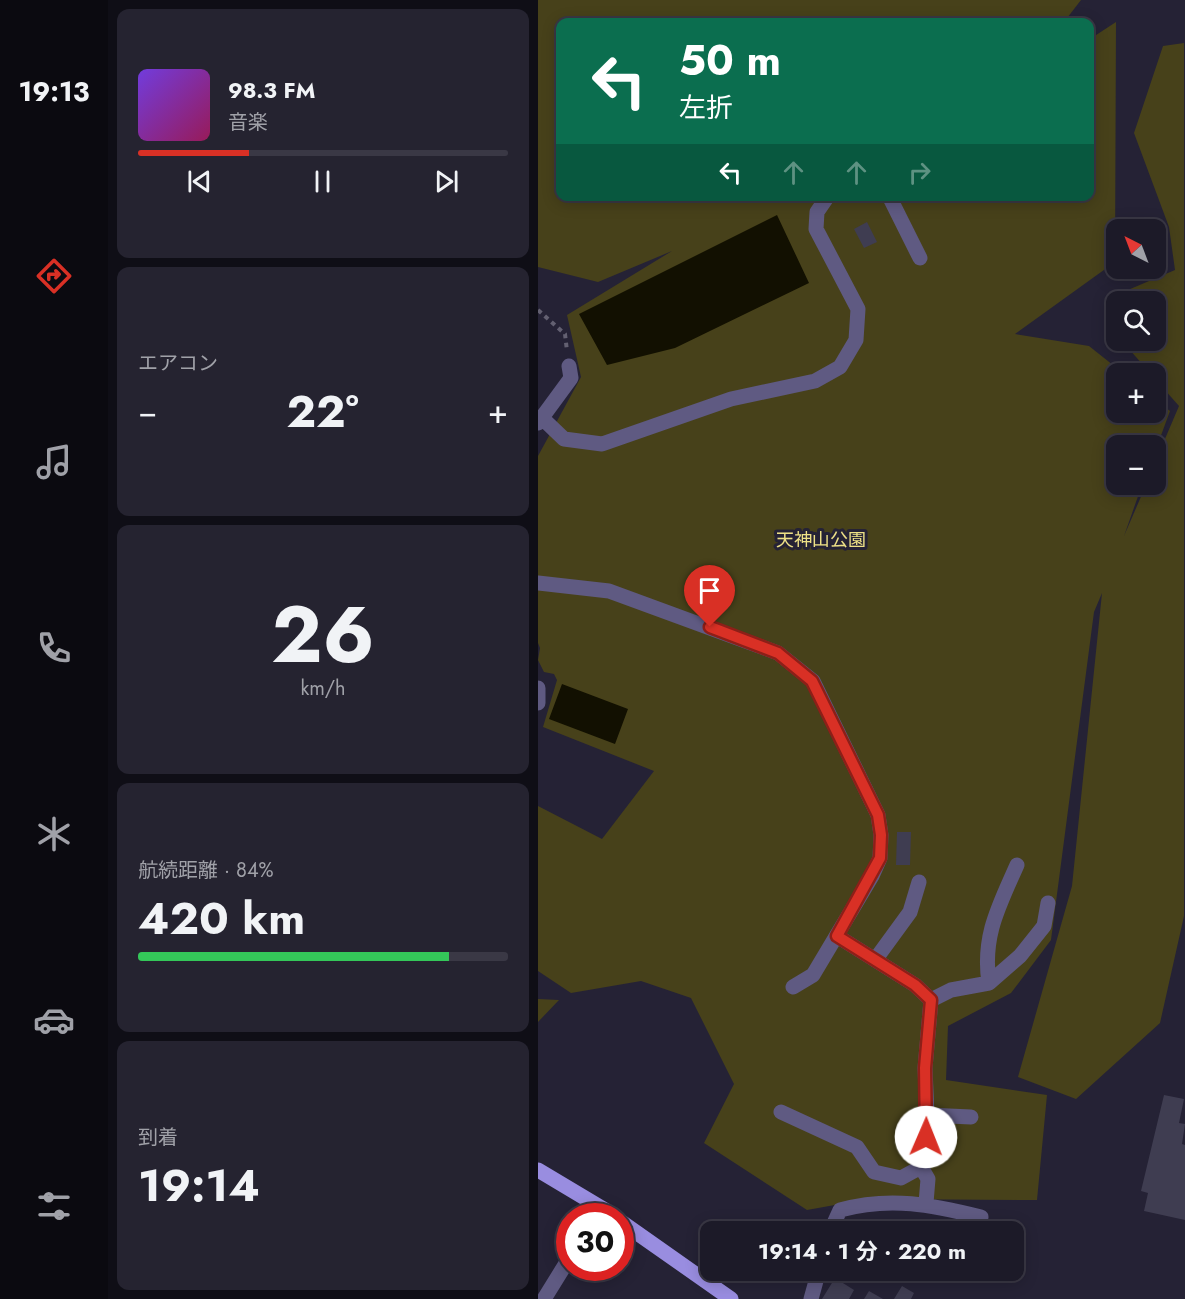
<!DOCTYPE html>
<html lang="ja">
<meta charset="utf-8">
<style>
:root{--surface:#1c1a28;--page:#252330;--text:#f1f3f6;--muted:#a0a1a8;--line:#3a3845;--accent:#d93025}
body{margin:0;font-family:Jost,"Noto Sans JP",sans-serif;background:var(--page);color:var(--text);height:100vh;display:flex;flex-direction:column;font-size:22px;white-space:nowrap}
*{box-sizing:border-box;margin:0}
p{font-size:20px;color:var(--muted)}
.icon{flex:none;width:33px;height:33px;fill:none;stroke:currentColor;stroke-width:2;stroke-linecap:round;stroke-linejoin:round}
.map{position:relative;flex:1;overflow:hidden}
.sheet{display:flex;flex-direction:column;gap:9px;padding:9px;background:#0f0e16;width:430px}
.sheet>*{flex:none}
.top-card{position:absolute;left:18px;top:18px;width:538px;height:183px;border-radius:12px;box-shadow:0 3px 15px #0003,0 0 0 2px var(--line);background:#0b6e4f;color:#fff;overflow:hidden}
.needle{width:39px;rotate:318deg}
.controls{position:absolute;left:568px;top:219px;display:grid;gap:12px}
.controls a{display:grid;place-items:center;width:60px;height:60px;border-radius:12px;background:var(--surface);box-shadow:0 3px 15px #0003,0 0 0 2px var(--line);font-size:30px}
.speed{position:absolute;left:18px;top:1203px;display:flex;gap:12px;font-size:30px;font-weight:700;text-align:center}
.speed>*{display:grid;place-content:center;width:78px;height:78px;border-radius:50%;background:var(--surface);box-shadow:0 3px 15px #0003,0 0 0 2px var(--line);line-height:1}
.speed .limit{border:9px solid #d22;background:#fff;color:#111}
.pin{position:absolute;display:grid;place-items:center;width:51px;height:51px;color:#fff;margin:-62px -26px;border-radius:50% 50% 50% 0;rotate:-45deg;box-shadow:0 0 6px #0007}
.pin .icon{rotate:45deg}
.me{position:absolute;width:66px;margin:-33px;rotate:1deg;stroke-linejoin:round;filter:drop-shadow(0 0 4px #0008)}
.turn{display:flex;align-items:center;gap:21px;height:126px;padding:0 24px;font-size:27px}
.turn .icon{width:78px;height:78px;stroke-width:2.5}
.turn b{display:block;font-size:42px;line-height:51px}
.lanes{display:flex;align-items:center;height:57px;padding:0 24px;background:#0003;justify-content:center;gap:30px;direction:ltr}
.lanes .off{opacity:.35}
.big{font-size:45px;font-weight:700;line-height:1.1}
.sheet .tile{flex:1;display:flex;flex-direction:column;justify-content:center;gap:9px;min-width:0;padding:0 21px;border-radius:12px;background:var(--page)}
.sheet .dial{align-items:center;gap:0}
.dial b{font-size:78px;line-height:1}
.song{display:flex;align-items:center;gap:18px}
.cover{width:72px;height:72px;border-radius:9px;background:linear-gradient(135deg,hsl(260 70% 55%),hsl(330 70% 35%))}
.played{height:6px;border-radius:3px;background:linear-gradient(90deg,var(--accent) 30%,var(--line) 30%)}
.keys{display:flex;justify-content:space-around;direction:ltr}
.heat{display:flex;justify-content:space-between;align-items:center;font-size:33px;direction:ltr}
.charge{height:9px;border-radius:4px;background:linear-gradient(90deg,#34c759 84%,var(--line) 0)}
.trip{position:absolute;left:162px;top:1221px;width:324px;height:60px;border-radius:12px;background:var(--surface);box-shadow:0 3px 15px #0003,0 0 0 2px var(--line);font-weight:700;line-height:60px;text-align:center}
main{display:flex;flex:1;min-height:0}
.dock{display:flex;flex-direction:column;width:108px;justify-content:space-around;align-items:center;background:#0b0a10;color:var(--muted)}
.dock .icon{width:42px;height:42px}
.dock .selected{color:var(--accent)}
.dock b{font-size:27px;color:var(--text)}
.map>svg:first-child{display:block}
.green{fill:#47411a}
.water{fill:#121001}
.building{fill:#3f3d51}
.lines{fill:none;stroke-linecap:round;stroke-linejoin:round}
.path{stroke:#636071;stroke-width:4;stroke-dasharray:4.5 4.5;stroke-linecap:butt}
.minor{stroke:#5f5a82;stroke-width:15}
.major{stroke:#998de0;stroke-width:15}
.route-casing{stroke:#8d1f18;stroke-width:15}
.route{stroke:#d93025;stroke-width:10}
.labels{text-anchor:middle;stroke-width:6;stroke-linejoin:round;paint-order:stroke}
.park-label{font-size:18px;fill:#ede086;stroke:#252235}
</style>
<main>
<nav class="dock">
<b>19:13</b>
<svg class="icon selected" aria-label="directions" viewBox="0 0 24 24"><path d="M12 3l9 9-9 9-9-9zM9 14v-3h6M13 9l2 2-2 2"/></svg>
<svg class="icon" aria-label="music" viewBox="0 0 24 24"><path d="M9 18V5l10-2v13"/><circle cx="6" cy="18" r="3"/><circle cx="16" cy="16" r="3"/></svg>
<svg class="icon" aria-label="phone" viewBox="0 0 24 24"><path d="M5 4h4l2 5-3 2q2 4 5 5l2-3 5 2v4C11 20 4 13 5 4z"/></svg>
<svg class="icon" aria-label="climate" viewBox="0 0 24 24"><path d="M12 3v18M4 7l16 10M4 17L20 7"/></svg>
<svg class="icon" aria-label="car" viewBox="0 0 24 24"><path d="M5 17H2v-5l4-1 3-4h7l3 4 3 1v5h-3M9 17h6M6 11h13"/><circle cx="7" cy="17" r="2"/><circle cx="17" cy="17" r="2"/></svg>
<svg class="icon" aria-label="filters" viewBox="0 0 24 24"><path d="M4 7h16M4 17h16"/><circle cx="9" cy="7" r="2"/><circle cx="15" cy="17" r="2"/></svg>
</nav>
<section class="sheet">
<div class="tile">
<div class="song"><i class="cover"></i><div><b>98.3 FM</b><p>音楽</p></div></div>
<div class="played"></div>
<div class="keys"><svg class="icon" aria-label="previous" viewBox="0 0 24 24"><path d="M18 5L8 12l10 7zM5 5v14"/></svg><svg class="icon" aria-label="pause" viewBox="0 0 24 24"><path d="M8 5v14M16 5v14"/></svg><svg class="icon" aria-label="next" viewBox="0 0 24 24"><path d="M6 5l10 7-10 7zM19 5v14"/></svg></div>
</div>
<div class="tile"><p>エアコン</p>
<div class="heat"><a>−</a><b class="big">22°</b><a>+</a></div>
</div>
<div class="tile dial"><b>26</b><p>km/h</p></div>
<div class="tile"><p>航続距離 · 84%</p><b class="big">420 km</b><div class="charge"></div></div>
<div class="tile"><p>到着</p><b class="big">19:14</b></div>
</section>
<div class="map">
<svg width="647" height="1299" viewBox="0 0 647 1299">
<rect width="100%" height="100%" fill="#252235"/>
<path class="green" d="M 0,0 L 543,0 L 526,22 L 22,22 L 22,196 L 552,196 L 552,39 L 578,22 L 577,262 L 477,334 L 551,346 L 585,373 L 579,374 L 579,412 L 618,412 L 618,400 L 632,411 L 618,449 L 618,446 L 579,446 L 579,484 L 604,485 L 586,536 L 608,485 L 618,484 L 618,460 L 641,406 L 618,380 L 618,374 L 612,373 L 584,341 L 618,340 L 618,302 L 579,302 L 579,335 L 570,325 L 571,298 L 637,270 L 631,227 L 596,133 L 625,46 L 646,43 L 646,916 L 622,1023 L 538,1099 L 480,1077 L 534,886 L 564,593 L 556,612 L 513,940 L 473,993 L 410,1026 L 408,1080 L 509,1095 L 499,1200 L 330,1199 L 269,1210 L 166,1143 L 196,1084 L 153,998 L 103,981 L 33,993 L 0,971 L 0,806 L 64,839 L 116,771 L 5,727 L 19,680 L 16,674 L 6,672 L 0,660 L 2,648 L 0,643 L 0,456 L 43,377 L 29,315 L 134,251 L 60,282 L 0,267 Z
M 0,999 L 21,1000 L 0,1022 Z"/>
<path class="water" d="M 239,215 L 271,283 L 137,348 L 69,365 L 41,314 Z
M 24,684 L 90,709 L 77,744 L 11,719 Z"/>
<path class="building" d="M 329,222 L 339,242 L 326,248 L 316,229 Z
M 359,832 L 373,832 L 372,865 L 358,865 Z
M 626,1095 L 646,1099 L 641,1123 L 647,1124 L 644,1144 L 647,1145 L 647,1220 L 606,1211 L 610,1193 L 603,1191 Z
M 297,1278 L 316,1290 L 311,1299 L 284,1299 Z
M 364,1286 L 376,1293 L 373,1299 L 356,1299 Z
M 331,1291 L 345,1299 L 326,1299 Z"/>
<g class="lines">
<path class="path" d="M 0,310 L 27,334 L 29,351"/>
<path class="minor" d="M 351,196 L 382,258
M 4,418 L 26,439 L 64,444 L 193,399 L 277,381 L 302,367 L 318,340 L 320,309 L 278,229 L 279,212 L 290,196
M 0,423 L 33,378 L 31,366
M 0,583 L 71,591 L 240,653 L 275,681 L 340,815 L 343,835 L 342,858 L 334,876 L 275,975 L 255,987
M 0,688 L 0,703
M 299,936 L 377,985 L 393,1000
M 337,960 L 372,912 L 381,882
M 451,983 C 444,936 461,906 479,865
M 393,1000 L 413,990 L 451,983 L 482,956 L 506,926 L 510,903
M 243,1112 L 319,1147 L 336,1172 L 363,1178 L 383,1167 L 387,1159 L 389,1115 L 387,1068 L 393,1000
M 389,1115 L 433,1117
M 383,1167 L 390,1179 L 388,1203
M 292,1232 L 302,1210 C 353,1196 394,1205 443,1217
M 6,1299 L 32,1257
M 273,1299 L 281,1270"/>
<path class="major" d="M 0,1170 L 77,1216
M 82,1221 L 193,1299"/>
</g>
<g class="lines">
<defs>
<path id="route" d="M 172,627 L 240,653 L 274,681 L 340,815 L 343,835 L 342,858 L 299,936 L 377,985 L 393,1000 L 387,1068 L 388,1137"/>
</defs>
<use href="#route" class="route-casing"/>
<use href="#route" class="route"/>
</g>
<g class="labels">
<g class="park-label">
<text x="283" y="546">天神山公園</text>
</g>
</g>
</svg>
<div class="controls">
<a><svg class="needle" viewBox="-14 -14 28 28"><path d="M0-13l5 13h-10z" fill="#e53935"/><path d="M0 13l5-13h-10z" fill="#a0a1a8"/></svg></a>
<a><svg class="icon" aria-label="search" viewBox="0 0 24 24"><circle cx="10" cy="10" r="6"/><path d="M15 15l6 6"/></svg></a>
<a>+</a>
<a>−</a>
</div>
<div class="speed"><div class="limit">30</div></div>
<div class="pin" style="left:172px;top:627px;background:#d93025"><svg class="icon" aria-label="arrive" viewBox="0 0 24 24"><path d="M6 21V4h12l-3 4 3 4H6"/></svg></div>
<svg class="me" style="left:388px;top:1137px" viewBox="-20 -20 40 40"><circle r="19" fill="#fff"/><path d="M0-13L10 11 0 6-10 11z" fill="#d93025"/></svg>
<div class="trip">19:14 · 1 分 · 220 m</div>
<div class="top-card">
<div class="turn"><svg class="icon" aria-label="left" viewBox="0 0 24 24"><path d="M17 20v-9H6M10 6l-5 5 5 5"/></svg><div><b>50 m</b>左折</div></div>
<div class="lanes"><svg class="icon" aria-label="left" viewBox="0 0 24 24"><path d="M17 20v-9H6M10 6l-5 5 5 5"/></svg><svg class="icon off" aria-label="ahead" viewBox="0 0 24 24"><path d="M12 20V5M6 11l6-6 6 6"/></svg><svg class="icon off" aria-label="ahead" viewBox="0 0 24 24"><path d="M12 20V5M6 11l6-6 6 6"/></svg><svg class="icon off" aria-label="right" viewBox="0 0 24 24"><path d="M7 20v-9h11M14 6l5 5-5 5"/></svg></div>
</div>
</div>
</main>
